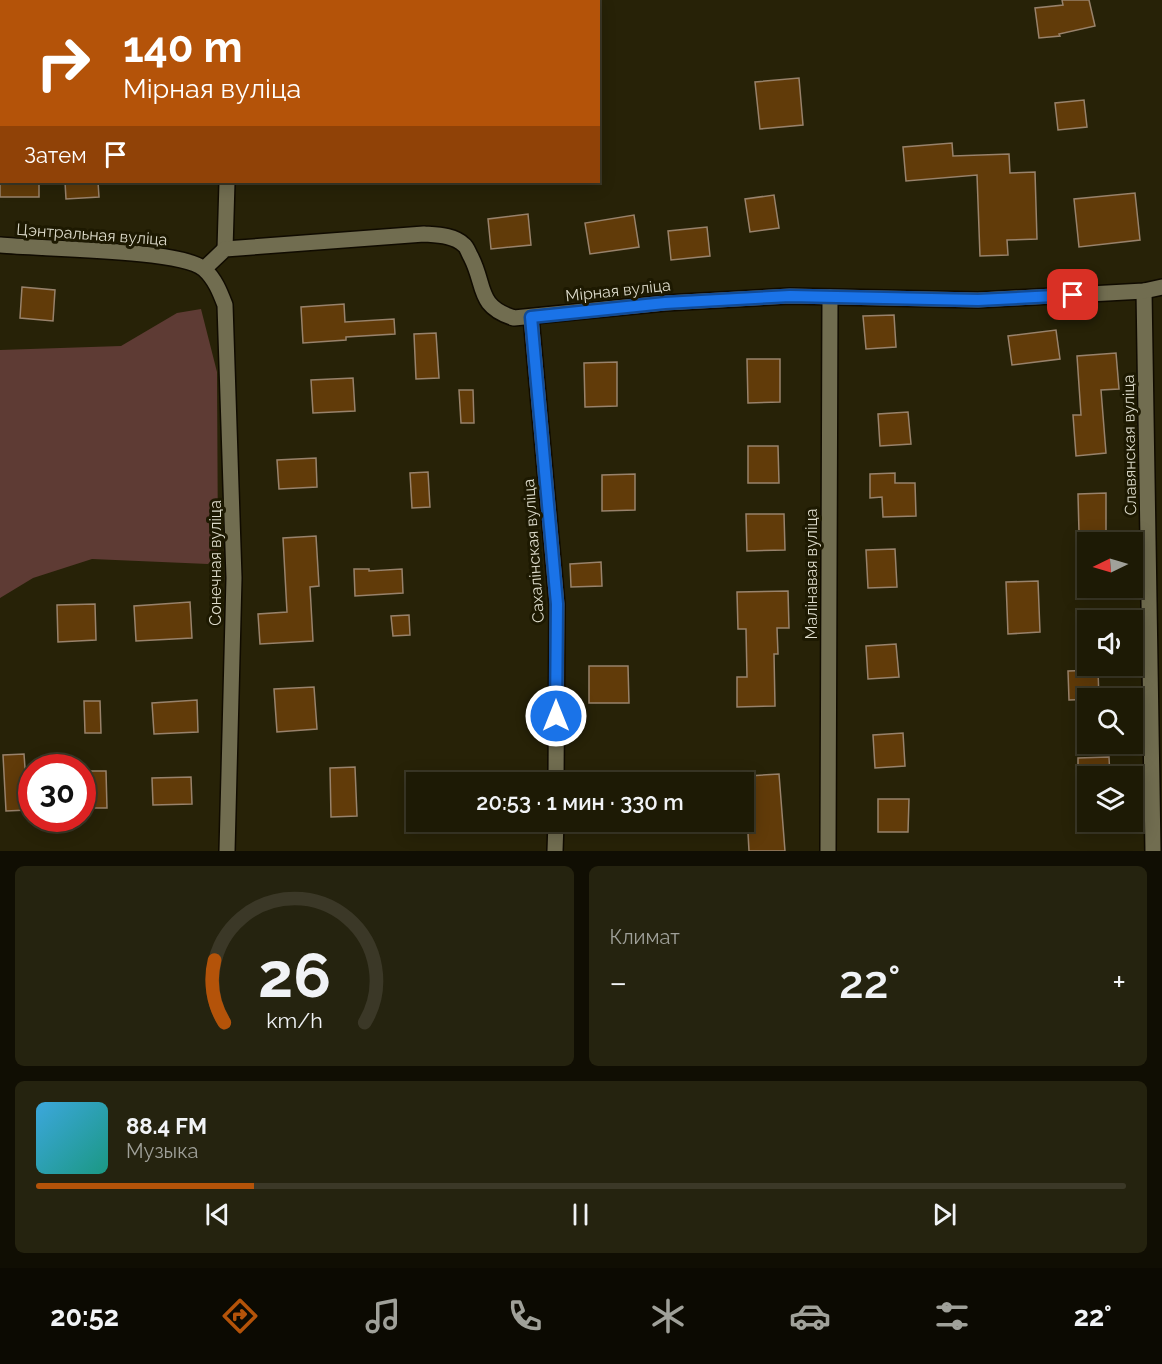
<!DOCTYPE html>
<html lang="ru">
<meta charset="utf-8">
<style>
:root{--surface:#1d1a05;--page:#25230f;--text:#f1f3f6;--muted:#a0a19a;--line:#3b3827;--accent:#b45309}
body{margin:0;font-family:Raleway,sans-serif;background:var(--page);color:var(--text);height:100vh;display:flex;flex-direction:column;font-size:22px;white-space:nowrap}
*{box-sizing:border-box;margin:0}
p{font-size:20px;color:var(--muted)}
.icon{flex:none;width:33px;height:33px;fill:none;stroke:currentColor;stroke-width:2;stroke-linecap:round;stroke-linejoin:round}
.map{position:relative;height:851px;overflow:hidden}
.drawer{display:flex;flex-direction:column;gap:15px;padding:15px;background:#100e03;flex:1}
.drawer>*{flex:none}
.banner{position:absolute;left:0px;top:0px;width:600px;height:183px;box-shadow:0 3px 15px #0003,0 0 0 2px var(--line);background:#b45309;color:#fff;overflow:hidden}
.needle{width:39px;rotate:265deg}
.buttons{position:absolute;left:1077px;top:532px;display:grid;gap:12px}
.buttons a{display:grid;place-items:center;width:66px;height:66px;border-radius:0px;background:var(--surface);box-shadow:0 3px 15px #0003,0 0 0 2px var(--line);font-size:30px}
.speed{position:absolute;left:18px;top:754px;display:flex;gap:12px;font-size:30px;font-weight:700;text-align:center}
.speed>*{display:grid;place-content:center;width:78px;height:78px;border-radius:50%;background:var(--surface);box-shadow:0 3px 15px #0003,0 0 0 2px var(--line);line-height:1}
.speed .limit{border:9px solid #d22;background:#fff;color:#111}
.pin{position:absolute;display:grid;place-items:center;width:51px;height:51px;color:#fff;margin:-26px;border-radius:12px;box-shadow:0 3px 9px #0006}
.me{position:absolute;width:66px;margin:-33px;rotate:0deg;stroke-linejoin:round;filter:drop-shadow(0 0 4px #0008)}
.turn{display:flex;align-items:center;gap:21px;height:126px;padding:0 24px;font-size:27px}
.turn .icon{width:78px;height:78px;stroke-width:2.5}
.turn b{display:block;font-size:42px;line-height:51px}
.then{display:flex;align-items:center;height:57px;padding:0 24px;background:#0003;gap:12px;font-size:22px}
.big{font-size:45px;font-weight:600;line-height:1.1}
.drawer .tile{flex:1;display:flex;flex-direction:column;justify-content:center;gap:9px;min-width:0;padding:0 21px;border-radius:9px;background:var(--page)}
.drawer .dial{align-items:center;gap:0}
.dial svg{height:156px;overflow:visible;fill:none;stroke:var(--line);stroke-width:7;stroke-linecap:round;text-anchor:middle}
.dial text{fill:var(--text);stroke:none}
.song{display:flex;align-items:center;gap:18px}
.cover{width:72px;height:72px;border-radius:9px;background:linear-gradient(135deg,hsl(200 70% 55%),hsl(170 70% 35%))}
.played{height:6px;border-radius:3px;background:linear-gradient(90deg,var(--accent) 20%,var(--line) 20%)}
.keys{display:flex;justify-content:space-around;direction:ltr}
.heat{display:flex;justify-content:space-between;align-items:center;font-size:33px;direction:ltr}
.drawer .tiles{flex:1;display:grid;gap:15px;grid-template-columns:1fr 1fr}
.tile:last-child{grid-column:span 2}
.trip{position:absolute;left:406px;top:772px;width:348px;height:60px;border-radius:0px;background:var(--surface);box-shadow:0 3px 15px #0003,0 0 0 2px var(--line);font-weight:600;line-height:60px;text-align:center}
.dock{display:flex;height:96px;justify-content:space-around;align-items:center;background:#0c0a02;color:var(--muted)}
.dock .icon{width:42px;height:42px}
.dock .active{color:var(--accent)}
.dock b{font-size:27px;color:var(--text)}
.map>svg:first-child{display:block}
.green{fill:#5e3b34}
.building{fill:#613b09;stroke:#98826b;stroke-width:1.5}
.lines{fill:none;stroke-linecap:round;stroke-linejoin:round}
.minor-casing{stroke:#100b00;stroke-width:18}
.tertiary-casing{stroke:#100b00;stroke-width:18}
.minor{stroke:#716d50;stroke-width:15}
.tertiary{stroke:#716d50;stroke-width:15}
.route-casing{stroke:#114b97;stroke-width:15}
.route{stroke:#1a73e8;stroke-width:10}
.labels{text-anchor:middle;stroke-width:6;stroke-linejoin:round;paint-order:stroke}
.street-label{font-size:16px;fill:#dddbcb;stroke:#1d1901}
</style>
<div class="map">
<svg width="1162" height="851" viewBox="0 0 1162 851">
<rect width="100%" height="100%" fill="#272207"/>
<path class="green" d="M 201,309 L 217,372 L 218,553 L 208,564 L 92,559 L 33,578 L 0,598 L 0,350 L 121,346 L 177,313 Z"/>
<path class="building" d="M 1062,0 L 1089,0 L 1095,26 L 1059,34 L 1060,36 L 1039,38 L 1035,8 L 1063,5 Z
M 799,78 L 803,125 L 760,129 L 755,82 Z
M 1084,100 L 1087,127 L 1058,130 L 1055,103 Z
M 952,143 L 953,156 L 1009,154 L 1010,173 L 1035,172 L 1037,239 L 1007,240 L 1008,255 L 980,256 L 977,175 L 906,181 L 903,147 Z
M 0,182 L 39,182 L 39,197 L 0,197 Z
M 65,182 L 98,182 L 99,197 L 66,199 Z
M 1135,193 L 1140,240 L 1079,247 L 1074,199 Z
M 774,195 L 779,228 L 750,232 L 745,199 Z
M 528,214 L 531,245 L 491,249 L 488,219 Z
M 634,215 L 639,247 L 590,254 L 585,223 Z
M 707,227 L 710,256 L 671,260 L 668,231 Z
M 22,287 L 55,290 L 53,321 L 20,318 Z
M 344,304 L 345,322 L 394,319 L 395,334 L 346,337 L 346,340 L 303,343 L 301,307 Z
M 894,315 L 896,347 L 866,349 L 863,316 Z
M 1056,330 L 1060,359 L 1012,365 L 1008,336 Z
M 436,333 L 439,378 L 416,379 L 414,334 Z
M 1116,353 L 1119,389 L 1101,390 L 1106,453 L 1076,456 L 1073,415 L 1081,415 L 1077,356 Z
M 747,359 L 780,359 L 780,402 L 748,403 Z
M 617,362 L 617,406 L 585,407 L 584,363 Z
M 353,378 L 355,411 L 313,413 L 311,380 Z
M 459,390 L 473,390 L 474,423 L 461,423 Z
M 908,412 L 911,444 L 880,446 L 878,414 Z
M 748,446 L 778,446 L 779,483 L 748,483 Z
M 316,458 L 317,487 L 279,489 L 277,460 Z
M 428,472 L 430,507 L 412,508 L 410,473 Z
M 895,473 L 895,483 L 915,483 L 916,516 L 883,517 L 882,497 L 870,498 L 870,474 Z
M 635,474 L 635,510 L 602,511 L 602,475 Z
M 1106,493 L 1106,532 L 1079,533 L 1078,494 Z
M 746,514 L 784,514 L 785,550 L 747,551 Z
M 316,536 L 319,586 L 310,587 L 313,641 L 260,644 L 258,614 L 287,612 L 283,538 Z
M 895,549 L 897,587 L 868,588 L 866,550 Z
M 601,562 L 602,586 L 571,587 L 570,564 Z
M 354,569 L 369,569 L 369,571 L 402,569 L 403,593 L 355,596 Z
M 1038,581 L 1040,632 L 1008,634 L 1006,582 Z
M 788,591 L 789,628 L 777,628 L 778,654 L 774,654 L 775,706 L 737,707 L 737,677 L 747,677 L 746,629 L 738,629 L 737,592 Z
M 190,602 L 192,638 L 136,641 L 134,606 Z
M 95,604 L 96,640 L 58,642 L 57,605 Z
M 409,615 L 410,635 L 393,636 L 391,616 Z
M 896,644 L 899,677 L 868,679 L 866,646 Z
M 589,666 L 628,666 L 629,703 L 589,703 Z
M 1098,670 L 1099,699 L 1069,700 L 1068,671 Z
M 314,687 L 317,729 L 277,732 L 274,689 Z
M 197,700 L 198,732 L 154,734 L 152,703 Z
M 84,701 L 100,701 L 101,733 L 85,733 Z
M 903,733 L 905,766 L 875,768 L 873,735 Z
M 24,754 L 28,810 L 6,811 L 3,755 Z
M 1109,757 L 1110,777 L 1078,777 L 1078,758 Z
M 355,767 L 357,816 L 331,817 L 330,768 Z
M 90,771 L 106,771 L 107,808 L 91,808 Z
M 779,774 L 785,851 L 749,851 L 748,833 L 752,833 L 748,776 Z
M 191,777 L 192,804 L 153,805 L 152,778 Z
M 878,799 L 909,799 L 908,832 L 878,832 Z"/>
<g class="lines">
<defs>
<path id="minor" d="M 231,0 L 231,2
M 225,249 L 227,182
M 1144,291 L 1153,851
M 531,317 L 557,604 L 556,783
M 555,851 L 556,822
M 828,851 L 830,297"/>
<path id="tertiary" d="M 0,245 C 39,249 181,249 204,269 C 215,279 220,292 225,305 L 234,578 L 227,851
M 204,269 L 225,249 L 424,234 C 437,235 454,235 464,245 C 467,247 469,254 471,257 C 486,286 476,306 514,318 L 665,303 L 790,296 L 978,300 L 1144,291 L 1162,287"/>
</defs>
<use href="#minor" class="minor-casing"/>
<use href="#tertiary" class="tertiary-casing"/>
<use href="#minor" class="minor"/>
<use href="#tertiary" class="tertiary"/>
</g>
<g class="lines">
<defs>
<path id="route" d="M 556,716 L 557,604 L 531,317 L 665,303 L 790,296 L 978,300 L 1073,295"/>
</defs>
<use href="#route" class="route-casing"/>
<use href="#route" class="route"/>
</g>
<g class="labels">
<g class="street-label">
<text transform="translate(92 234) rotate(4)" y="6">Цэнтральная вуліца</text>
<text transform="translate(618 290) rotate(-6)" y="6">Мірная вуліца</text>
<text transform="translate(1129 445) rotate(-91)" y="6">Славянская вуліца</text>
<text transform="translate(533 551) rotate(-94)" y="6">Сахалінская вуліца</text>
<text transform="translate(215 563) rotate(-90)" y="6">Сонечная вуліца</text>
<text transform="translate(811 574) rotate(-90)" y="6">Малінавая вуліца</text>
</g>
</g>
</svg>
<div class="buttons">
<a><svg class="needle" viewBox="-14 -14 28 28"><path d="M0-13l5 13h-10z" fill="#e53935"/><path d="M0 13l5-13h-10z" fill="#a0a19a"/></svg></a>
<a><svg class="icon" aria-label="sound" viewBox="0 0 24 24"><path d="M4 9h4l5-4v14l-5-4H4zM17 9q2 3 0 6"/></svg></a>
<a><svg class="icon" aria-label="search" viewBox="0 0 24 24"><circle cx="10" cy="10" r="6"/><path d="M15 15l6 6"/></svg></a>
<a><svg class="icon" aria-label="layers" viewBox="0 0 24 24"><path d="M12 4l9 5-9 5-9-5zM3 14l9 5 9-5"/></svg></a>
</div>
<div class="speed"><div class="limit">30</div></div>
<div class="pin" style="left:1073px;top:295px;background:#d93025"><svg class="icon" aria-label="arrive" viewBox="0 0 24 24"><path d="M6 21V4h12l-3 4 3 4H6"/></svg></div>
<svg class="me" style="left:556px;top:716px" viewBox="-20 -20 40 40"><circle r="17" fill="#1a73e8" stroke="#fff" stroke-width="3"/><path d="M0-11L8 9 0 5-8 9z" fill="#fff"/></svg>
<div class="trip">20:53 · 1 мин · 330 m</div>
<div class="banner">
<div class="turn"><svg class="icon" aria-label="right" viewBox="0 0 24 24"><path d="M7 20v-9h11M14 6l5 5-5 5"/></svg><div><b>140 m</b>Мірная вуліца</div></div>
<div class="then">Затем<svg class="icon" aria-label="arrive" viewBox="0 0 24 24"><path d="M6 21V4h12l-3 4 3 4H6"/></svg></div>
</div>
</div>
<section class="drawer">
<div class="tiles">
<div class="tile dial"><svg viewBox="0 0 100 80">
<path d="M14 69A42 42 0 1 1 86 69"/>
<path d="M14 69A42 42 0 0 1 9 37" stroke="#b45309"/>
<text x="50" y="56" font-size="32" font-weight="700">26</text>
<text x="50" y="72" font-size="11">km/h</text>
</svg></div>
<div class="tile"><p>Климат</p>
<div class="heat"><a>−</a><b class="big">22°</b><a>+</a></div>
</div>
<div class="tile">
<div class="song"><i class="cover"></i><div><b>88.4 FM</b><p>Музыка</p></div></div>
<div class="played"></div>
<div class="keys"><svg class="icon" aria-label="previous" viewBox="0 0 24 24"><path d="M18 5L8 12l10 7zM5 5v14"/></svg><svg class="icon" aria-label="pause" viewBox="0 0 24 24"><path d="M8 5v14M16 5v14"/></svg><svg class="icon" aria-label="next" viewBox="0 0 24 24"><path d="M6 5l10 7-10 7zM19 5v14"/></svg></div>
</div>
</div>
</section>
<nav class="dock">
<b>20:52</b>
<svg class="icon active" aria-label="directions" viewBox="0 0 24 24"><path d="M12 3l9 9-9 9-9-9zM9 14v-3h6M13 9l2 2-2 2"/></svg>
<svg class="icon" aria-label="music" viewBox="0 0 24 24"><path d="M9 18V5l10-2v13"/><circle cx="6" cy="18" r="3"/><circle cx="16" cy="16" r="3"/></svg>
<svg class="icon" aria-label="phone" viewBox="0 0 24 24"><path d="M5 4h4l2 5-3 2q2 4 5 5l2-3 5 2v4C11 20 4 13 5 4z"/></svg>
<svg class="icon" aria-label="climate" viewBox="0 0 24 24"><path d="M12 3v18M4 7l16 10M4 17L20 7"/></svg>
<svg class="icon" aria-label="car" viewBox="0 0 24 24"><path d="M5 17H2v-5l4-1 3-4h7l3 4 3 1v5h-3M9 17h6M6 11h13"/><circle cx="7" cy="17" r="2"/><circle cx="17" cy="17" r="2"/></svg>
<svg class="icon" aria-label="filters" viewBox="0 0 24 24"><path d="M4 7h16M4 17h16"/><circle cx="9" cy="7" r="2"/><circle cx="15" cy="17" r="2"/></svg>
<b>22°</b>
</nav>
